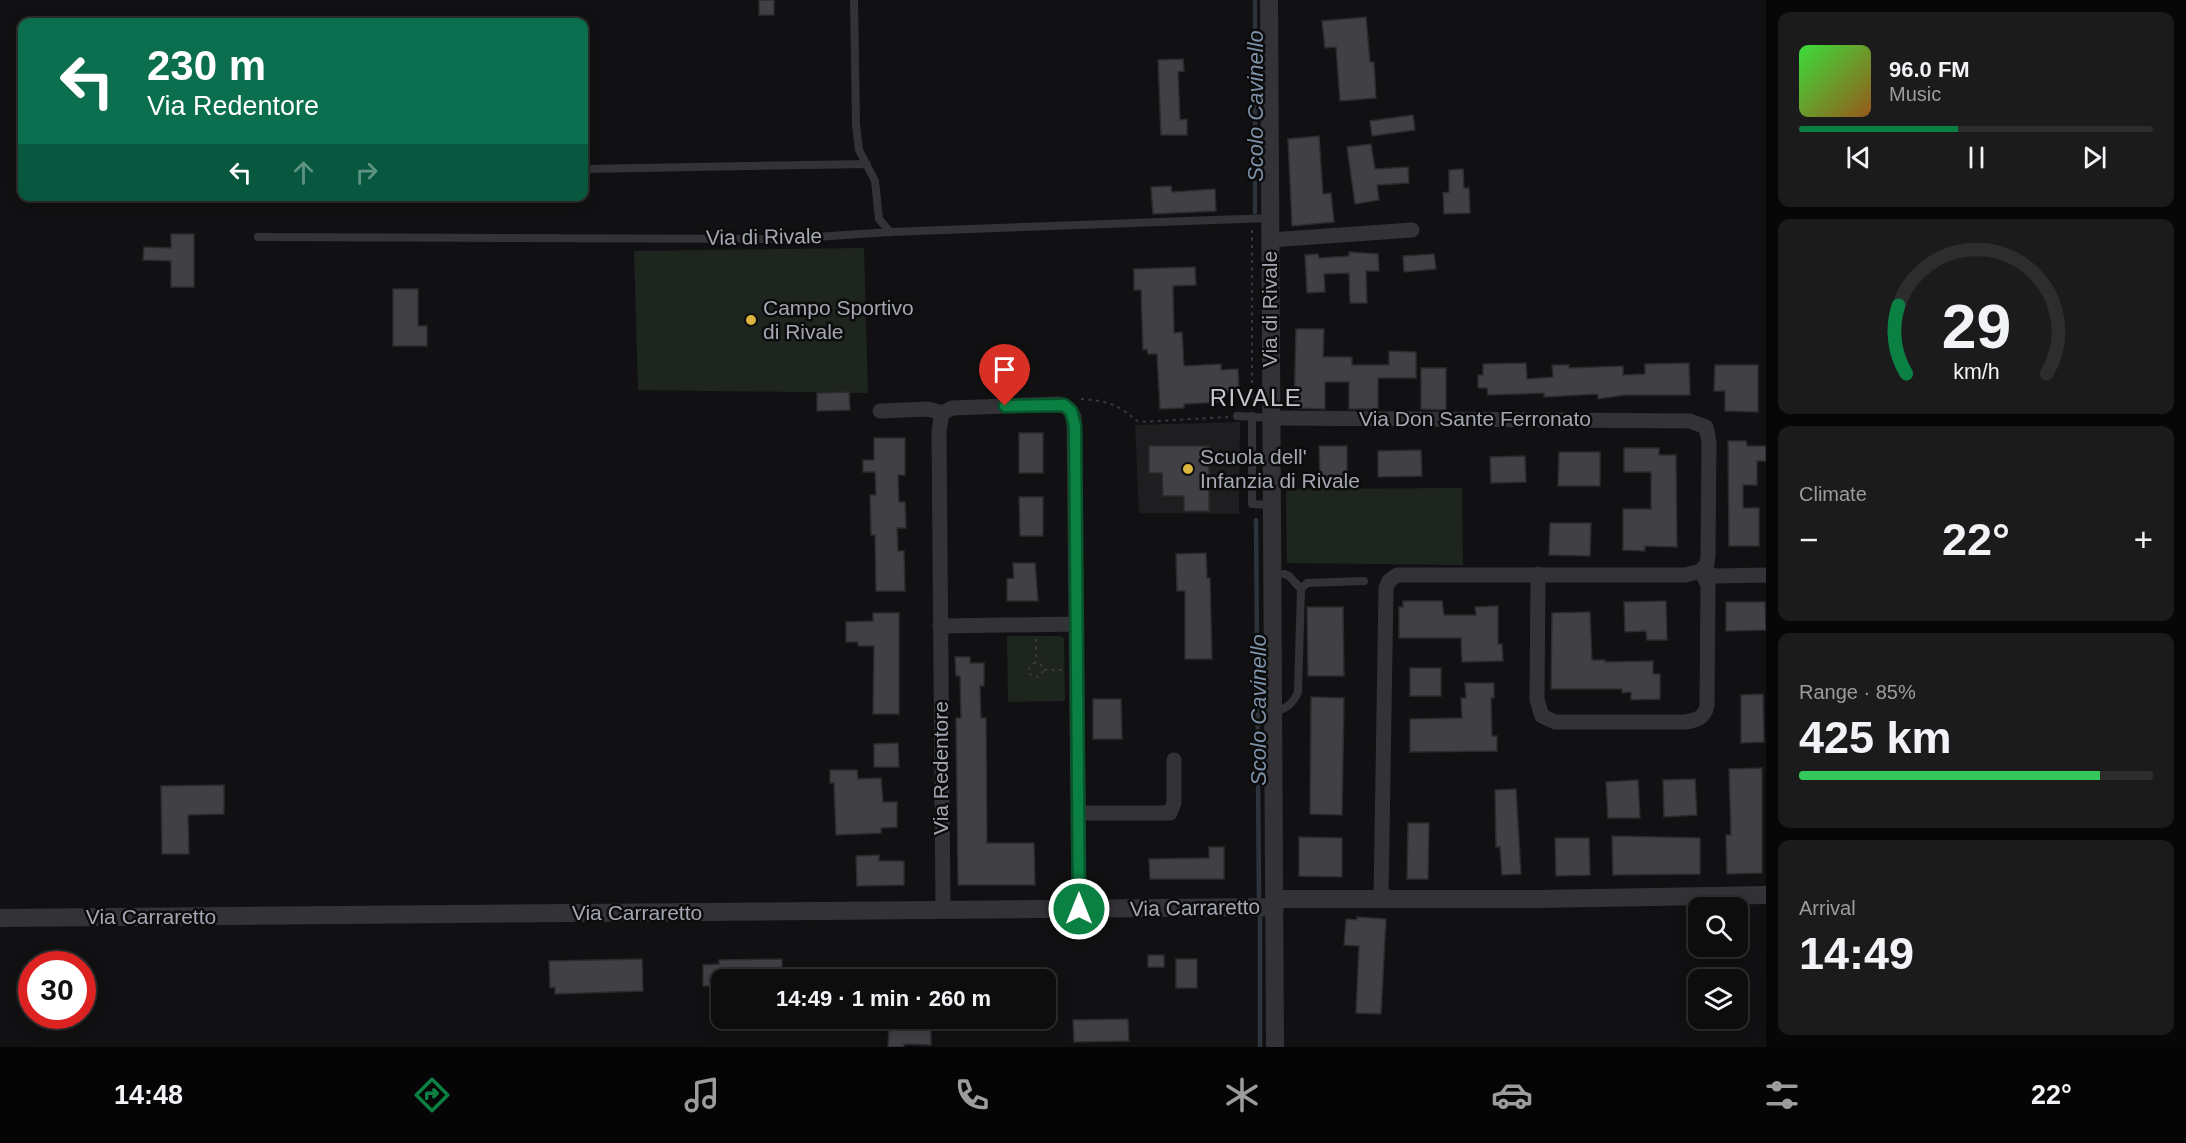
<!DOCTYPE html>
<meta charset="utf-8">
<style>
:root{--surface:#0d0d0e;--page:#1b1b1c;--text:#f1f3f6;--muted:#9a9c9e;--line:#2d2d2e;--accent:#0b8043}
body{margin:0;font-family:Helvetica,sans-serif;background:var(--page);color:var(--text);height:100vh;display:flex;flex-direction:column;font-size:22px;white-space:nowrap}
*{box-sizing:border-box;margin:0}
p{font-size:20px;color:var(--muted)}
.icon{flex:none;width:33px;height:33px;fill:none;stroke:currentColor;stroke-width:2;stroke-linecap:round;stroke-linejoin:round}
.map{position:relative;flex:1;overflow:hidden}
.side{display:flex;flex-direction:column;gap:12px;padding:12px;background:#070708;width:420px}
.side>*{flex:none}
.guide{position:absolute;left:18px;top:18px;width:570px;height:183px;border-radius:12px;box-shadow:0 3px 15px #0003,0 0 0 2px var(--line);background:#0b6e4f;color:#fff;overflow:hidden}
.tools{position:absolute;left:1688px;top:897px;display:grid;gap:12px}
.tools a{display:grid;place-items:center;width:60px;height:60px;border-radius:12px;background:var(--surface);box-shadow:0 3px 15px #0003,0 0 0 2px var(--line);font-size:30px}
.speed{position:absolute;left:18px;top:951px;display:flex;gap:12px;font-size:30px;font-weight:700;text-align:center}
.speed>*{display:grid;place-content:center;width:78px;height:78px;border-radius:50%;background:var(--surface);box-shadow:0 3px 15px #0003,0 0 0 2px var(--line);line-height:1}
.speed .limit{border:9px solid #d22;background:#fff;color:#111}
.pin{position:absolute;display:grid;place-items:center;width:51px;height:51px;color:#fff;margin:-62px -26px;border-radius:50% 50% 50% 0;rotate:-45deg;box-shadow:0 0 6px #0007}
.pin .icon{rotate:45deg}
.me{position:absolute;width:66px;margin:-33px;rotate:0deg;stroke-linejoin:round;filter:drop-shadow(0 0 4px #0008)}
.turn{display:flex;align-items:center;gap:21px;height:126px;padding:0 30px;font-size:27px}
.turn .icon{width:78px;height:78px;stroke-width:2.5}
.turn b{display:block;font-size:42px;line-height:51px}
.lanes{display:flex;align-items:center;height:57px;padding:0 30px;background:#0003;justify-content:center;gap:30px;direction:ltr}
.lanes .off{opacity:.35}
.big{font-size:45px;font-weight:600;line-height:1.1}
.side .tile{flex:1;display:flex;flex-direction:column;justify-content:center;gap:9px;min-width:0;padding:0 21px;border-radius:12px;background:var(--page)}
.side .dial{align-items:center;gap:0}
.dial svg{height:156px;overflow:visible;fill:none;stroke:var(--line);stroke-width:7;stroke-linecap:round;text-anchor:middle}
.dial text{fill:var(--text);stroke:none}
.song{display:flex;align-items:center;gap:18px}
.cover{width:72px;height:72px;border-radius:9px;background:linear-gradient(135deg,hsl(120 70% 55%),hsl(30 70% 35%))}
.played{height:6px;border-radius:3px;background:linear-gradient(90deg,var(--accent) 45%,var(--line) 45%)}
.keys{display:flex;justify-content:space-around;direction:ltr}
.heat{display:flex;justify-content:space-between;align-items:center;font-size:33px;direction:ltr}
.charge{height:9px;border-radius:4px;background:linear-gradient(90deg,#34c759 85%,var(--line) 0)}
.trip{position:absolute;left:711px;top:969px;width:345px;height:60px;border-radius:12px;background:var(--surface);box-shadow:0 3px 15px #0003,0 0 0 2px var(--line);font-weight:600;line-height:60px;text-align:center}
.tabs{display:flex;height:96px;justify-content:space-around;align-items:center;background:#050506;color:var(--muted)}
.tabs .icon{width:42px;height:42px}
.tabs .current{color:var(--accent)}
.tabs b{font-size:27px;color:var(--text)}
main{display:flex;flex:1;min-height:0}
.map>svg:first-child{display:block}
.built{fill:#1e1d1f}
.green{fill:#1e251f}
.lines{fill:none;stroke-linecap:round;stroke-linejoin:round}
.stream{stroke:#2c333a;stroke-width:4.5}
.building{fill:#414145;stroke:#2c2c2e;stroke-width:1.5}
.path{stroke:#393a3e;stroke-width:2;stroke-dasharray:3 4.5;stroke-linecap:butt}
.service{stroke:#333337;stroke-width:8}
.minor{stroke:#333337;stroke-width:15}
.tertiary{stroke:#333337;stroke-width:18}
.route-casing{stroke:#07532c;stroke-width:15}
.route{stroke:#0b8043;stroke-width:10}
.poi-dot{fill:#dcb440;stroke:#0c0c0d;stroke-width:2}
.labels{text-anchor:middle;stroke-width:5;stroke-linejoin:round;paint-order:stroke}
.street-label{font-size:21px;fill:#a4a7b2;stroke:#0c0c0d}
.poi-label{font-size:21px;fill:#a4a7b2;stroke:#0c0c0d;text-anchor:start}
.water-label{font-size:22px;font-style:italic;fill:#7e92a9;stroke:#0c0c0d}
.quarter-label{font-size:24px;letter-spacing:1.5px;fill:#c5c6ce;stroke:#0c0c0d}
</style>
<main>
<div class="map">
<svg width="1766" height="1047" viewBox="0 0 1766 1047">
<rect width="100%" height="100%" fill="#111113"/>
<path class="built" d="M 1240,422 L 1239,514 L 1139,513 L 1135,425 Z"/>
<path class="green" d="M 864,248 L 868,393 L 638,390 L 634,251 Z
M 1462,488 L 1463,565 L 1287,563 L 1286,489 Z
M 1007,636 L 1060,636 L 1064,638 L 1065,701 L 1008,702 Z"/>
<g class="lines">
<path class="stream" d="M 1255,0 L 1255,212
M 1256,520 L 1259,900
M 1260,916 L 1260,1047"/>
</g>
<path class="building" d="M 759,0 L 774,0 L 774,15 L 759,15 Z
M 1366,17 L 1370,62 L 1374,62 L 1376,98 L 1340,101 L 1336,47 L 1325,48 L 1322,21 Z
M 1183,59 L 1184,71 L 1178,72 L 1180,120 L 1187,119 L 1187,135 L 1161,135 L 1158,60 Z
M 1413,115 L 1415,130 L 1372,136 L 1370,121 Z
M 1319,136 L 1323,194 L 1331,193 L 1334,222 L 1292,226 L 1288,139 Z
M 1371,144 L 1375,169 L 1408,167 L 1409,183 L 1377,185 L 1379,200 L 1355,204 L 1347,147 Z
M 1463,169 L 1464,188 L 1469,188 L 1470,213 L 1444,214 L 1443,193 L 1449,192 L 1449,170 Z
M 1171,186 L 1172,192 L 1215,189 L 1216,211 L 1153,214 L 1151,187 Z
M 171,234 L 194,234 L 194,287 L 171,287 L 171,261 L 143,260 L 144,247 L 171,248 Z
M 1349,252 L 1378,254 L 1379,271 L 1366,271 L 1367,303 L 1350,303 L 1349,273 L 1324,274 L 1325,292 L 1307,293 L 1305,255 L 1318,254 L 1319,258 L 1349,256 Z
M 1434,254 L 1436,269 L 1404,272 L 1403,256 Z
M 1195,267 L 1196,285 L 1173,286 L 1174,333 L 1182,332 L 1184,366 L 1221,364 L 1221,370 L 1238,369 L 1239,393 L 1223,394 L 1223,402 L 1184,404 L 1184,408 L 1160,409 L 1157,354 L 1148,354 L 1147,349 L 1143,350 L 1141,290 L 1134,290 L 1134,269 Z
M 393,289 L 418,289 L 418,326 L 427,326 L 427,346 L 393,346 Z
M 1296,329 L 1324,329 L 1323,357 L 1352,357 L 1352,365 L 1389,365 L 1389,351 L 1416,352 L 1416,378 L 1378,378 L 1378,409 L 1349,409 L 1349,382 L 1325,382 L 1325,409 L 1294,408 Z
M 1526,363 L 1527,379 L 1553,377 L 1552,365 L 1569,365 L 1569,368 L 1623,366 L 1623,375 L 1645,374 L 1645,364 L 1689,363 L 1690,395 L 1625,395 L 1598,399 L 1598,394 L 1544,397 L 1544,393 L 1488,395 L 1487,388 L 1478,388 L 1478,375 L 1483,375 L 1483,364 Z
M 1715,365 L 1758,365 L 1758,412 L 1725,411 L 1725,391 L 1714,391 Z
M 1421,368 L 1446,368 L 1446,410 L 1421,409 Z
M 849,392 L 850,410 L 817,411 L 817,393 Z
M 1019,433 L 1043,433 L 1043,473 L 1019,473 Z
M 874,438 L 905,438 L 905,475 L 898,475 L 899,502 L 905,502 L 906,528 L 897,528 L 898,551 L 904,551 L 905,591 L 876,591 L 875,535 L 871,535 L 870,495 L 876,495 L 875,472 L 863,472 L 863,460 L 874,460 Z
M 1728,441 L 1746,441 L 1747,446 L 1766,446 L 1766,461 L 1757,461 L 1757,485 L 1743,485 L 1743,508 L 1759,508 L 1759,546 L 1729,546 Z
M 1149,446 L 1209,446 L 1209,511 L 1184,511 L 1184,496 L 1163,496 L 1162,473 L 1149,473 Z
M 1319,446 L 1347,446 L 1347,476 L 1320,476 Z
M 1624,448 L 1659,448 L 1659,455 L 1676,455 L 1677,547 L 1645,546 L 1645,551 L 1623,550 L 1623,509 L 1651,509 L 1651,472 L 1624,472 Z
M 1421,450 L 1422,476 L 1378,477 L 1378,451 Z
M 1559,452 L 1600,452 L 1600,486 L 1558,486 Z
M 1525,456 L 1526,482 L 1491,483 L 1490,457 Z
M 1019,497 L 1043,497 L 1043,536 L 1020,536 Z
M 1550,523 L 1591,523 L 1590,556 L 1549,555 Z
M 1206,553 L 1207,578 L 1210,578 L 1212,659 L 1185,659 L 1185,591 L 1177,591 L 1176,554 Z
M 1013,563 L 1035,563 L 1038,601 L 1007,601 L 1007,579 L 1014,578 Z
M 1403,601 L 1442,601 L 1444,615 L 1476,615 L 1475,607 L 1498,606 L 1498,644 L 1502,644 L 1503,661 L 1462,662 L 1461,638 L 1399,638 L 1399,607 L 1403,607 Z
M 1666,601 L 1667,640 L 1647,640 L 1646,631 L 1625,632 L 1624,602 Z
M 1726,602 L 1765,602 L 1766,630 L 1726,631 Z
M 1307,607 L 1343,607 L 1344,676 L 1308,676 Z
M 1590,612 L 1592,660 L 1605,660 L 1605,662 L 1653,661 L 1653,674 L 1660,674 L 1660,699 L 1631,700 L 1631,692 L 1622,693 L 1622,689 L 1551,689 L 1552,613 Z
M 873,613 L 899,613 L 899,714 L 873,714 L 874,646 L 858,646 L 858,642 L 846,642 L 846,622 L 873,621 Z
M 955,657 L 970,657 L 970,663 L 984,663 L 984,686 L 980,686 L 981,718 L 986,718 L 987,843 L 1034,843 L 1035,885 L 958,885 L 956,718 L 961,718 L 960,676 L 956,676 Z
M 1410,668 L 1441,668 L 1441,696 L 1410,696 Z
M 1465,683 L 1494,683 L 1494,698 L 1491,698 L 1492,736 L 1497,736 L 1497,751 L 1410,752 L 1410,719 L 1462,718 L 1461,698 L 1466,698 Z
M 1763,694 L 1764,742 L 1741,743 L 1741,695 Z
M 1311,697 L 1344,698 L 1342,815 L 1310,814 Z
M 1093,699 L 1121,699 L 1122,739 L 1093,739 Z
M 898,743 L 899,767 L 874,767 L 874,744 Z
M 1762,768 L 1762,873 L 1727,874 L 1726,835 L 1731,835 L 1729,769 Z
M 830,770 L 857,770 L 858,779 L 881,778 L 883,802 L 897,802 L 897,827 L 881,828 L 881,833 L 836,835 L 834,783 L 830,783 Z
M 1695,779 L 1697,815 L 1664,817 L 1663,780 Z
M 1638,780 L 1640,818 L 1608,818 L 1606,782 Z
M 224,785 L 224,814 L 188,815 L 189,854 L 162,854 L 161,786 Z
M 1516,789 L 1521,874 L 1502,875 L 1500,847 L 1496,847 L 1495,790 Z
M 1408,823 L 1429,823 L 1428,879 L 1407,879 Z
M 1612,836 L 1700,838 L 1700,874 L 1613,875 Z
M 1299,837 L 1342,838 L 1342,877 L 1299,876 Z
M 1555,838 L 1589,838 L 1590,875 L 1556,876 Z
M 1209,847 L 1224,847 L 1224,879 L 1150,879 L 1149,859 L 1209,858 Z
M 879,855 L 879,861 L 904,861 L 904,885 L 857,886 L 856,856 Z
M 1357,917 L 1386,919 L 1381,1014 L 1356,1013 L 1359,946 L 1344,945 L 1346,919 L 1357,920 Z
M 1148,955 L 1164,955 L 1164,967 L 1148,967 Z
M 642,959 L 643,991 L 555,994 L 555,987 L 550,988 L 549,961 Z
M 782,959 L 782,980 L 722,980 L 722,986 L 703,986 L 703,965 L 719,964 L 719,960 Z
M 1176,959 L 1197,959 L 1197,988 L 1176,988 Z
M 1128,1019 L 1129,1041 L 1074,1042 L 1073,1020 Z
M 889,1028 L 931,1029 L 931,1045 L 904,1044 L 904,1047 L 888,1047 Z"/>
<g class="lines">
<path class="path" d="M 1252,230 L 1252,404
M 1081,399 C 1096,400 1112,402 1124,411 C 1131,415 1132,419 1140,422 L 1228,417
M 1036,639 L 1036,663
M1029 670a7 7 0 1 1 14 0a7 7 0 1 1-14 0Z
M 1044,670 L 1062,670"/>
<path class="service" d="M 854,0 L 856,124 L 859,150 L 875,181 L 879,219 L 890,232
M 584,169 L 867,164
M 258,237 L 786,239 L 890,232 L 1270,218
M 1237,416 L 1270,418
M 1252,416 L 1252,504 L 1271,505
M 1301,589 L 1307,583 L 1364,581
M 1274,711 C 1286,710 1294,702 1298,692 L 1301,589 L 1289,576 L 1284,574"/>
<path class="minor" d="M 1270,240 L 1412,230
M 880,411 L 928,409 L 942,413 L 952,408 L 1059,404 L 1068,408 L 1074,417 L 1079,909
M 942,413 L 939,431 L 943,910
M 1270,418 L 1690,421 L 1706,427 L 1709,442 L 1708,555 L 1707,564 L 1701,571 L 1708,585 L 1707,705 C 1705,718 1696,721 1683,722 L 1555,722 L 1542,716 L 1537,700 L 1538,574
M 940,626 L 1077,624
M 1078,813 L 1170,813 L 1174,803 L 1174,760
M 1381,899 L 1386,588 L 1389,581 L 1397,575 L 1685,575 L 1701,571 L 1716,576 L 1766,575"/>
<path class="tertiary" d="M 1269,0 L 1275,1047
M 1275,899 L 1539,899 L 1766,895
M 0,918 L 1275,907"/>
</g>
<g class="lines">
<defs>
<path id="route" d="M 1005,406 L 1064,405 L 1071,411 L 1075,426 L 1079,909"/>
</defs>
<use href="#route" class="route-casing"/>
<use href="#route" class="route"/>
</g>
<g class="poi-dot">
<circle cx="751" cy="320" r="6"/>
<circle cx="1188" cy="469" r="6"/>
</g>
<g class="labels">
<g class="street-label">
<text transform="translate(764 237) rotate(-1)" y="7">Via di Rivale</text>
<text transform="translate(1270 309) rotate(-90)" y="7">Via di Rivale</text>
<text x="1475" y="426">Via Don Sante Ferronato</text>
<text transform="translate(941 768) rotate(-90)" y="7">Via Redentore</text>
<text transform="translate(1195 908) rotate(-1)" y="7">Via Carraretto</text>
<text x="637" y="920">Via Carraretto</text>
<text x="151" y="924">Via Carraretto</text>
</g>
<g class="poi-label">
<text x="763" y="315">Campo Sportivo<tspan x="763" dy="24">di Rivale</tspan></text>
<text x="1200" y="464">Scuola dell'<tspan x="1200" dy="24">Infanzia di Rivale</tspan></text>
</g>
<g class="water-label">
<text transform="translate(1255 106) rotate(-90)" y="8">Scolo Cavinello</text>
<text transform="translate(1258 710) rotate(-90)" y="8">Scolo Cavinello</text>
</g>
<g class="quarter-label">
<text x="1256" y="406">RIVALE</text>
</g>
</g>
</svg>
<div class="tools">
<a><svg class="icon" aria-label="search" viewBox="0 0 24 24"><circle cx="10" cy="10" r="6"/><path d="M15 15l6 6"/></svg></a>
<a><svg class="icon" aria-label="layers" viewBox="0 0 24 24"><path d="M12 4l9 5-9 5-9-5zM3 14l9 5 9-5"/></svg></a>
</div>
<div class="speed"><div class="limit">30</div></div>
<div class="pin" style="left:1005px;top:406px;background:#d93025"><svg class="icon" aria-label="arrive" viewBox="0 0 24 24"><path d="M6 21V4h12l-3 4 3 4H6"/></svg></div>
<svg class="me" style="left:1079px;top:909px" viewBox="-20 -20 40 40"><circle r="17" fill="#0b8043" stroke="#fff" stroke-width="3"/><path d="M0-11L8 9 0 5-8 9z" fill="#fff"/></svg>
<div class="trip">14:49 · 1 min · 260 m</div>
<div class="guide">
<div class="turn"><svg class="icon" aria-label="left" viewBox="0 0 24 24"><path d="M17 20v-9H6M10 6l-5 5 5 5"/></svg><div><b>230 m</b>Via Redentore</div></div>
<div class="lanes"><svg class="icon" aria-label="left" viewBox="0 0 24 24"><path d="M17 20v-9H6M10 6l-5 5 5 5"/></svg><svg class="icon off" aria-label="ahead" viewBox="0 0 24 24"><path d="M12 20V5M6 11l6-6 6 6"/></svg><svg class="icon off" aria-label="right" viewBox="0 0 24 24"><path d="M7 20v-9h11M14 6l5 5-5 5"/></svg></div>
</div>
</div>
<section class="side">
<div class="tile">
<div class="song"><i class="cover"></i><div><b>96.0 FM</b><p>Music</p></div></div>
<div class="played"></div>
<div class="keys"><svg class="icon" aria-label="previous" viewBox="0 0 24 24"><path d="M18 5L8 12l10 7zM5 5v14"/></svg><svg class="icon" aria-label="pause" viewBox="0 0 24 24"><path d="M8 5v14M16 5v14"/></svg><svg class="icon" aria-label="next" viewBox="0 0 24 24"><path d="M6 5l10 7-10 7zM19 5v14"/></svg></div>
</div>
<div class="tile dial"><svg viewBox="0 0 100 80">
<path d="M14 69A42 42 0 1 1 86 69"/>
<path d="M14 69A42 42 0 0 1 10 34" stroke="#0b8043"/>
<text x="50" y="56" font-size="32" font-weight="700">29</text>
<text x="50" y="72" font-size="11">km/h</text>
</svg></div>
<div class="tile"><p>Climate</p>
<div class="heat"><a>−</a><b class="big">22°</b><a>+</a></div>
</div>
<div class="tile"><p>Range · 85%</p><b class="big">425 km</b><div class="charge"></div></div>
<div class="tile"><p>Arrival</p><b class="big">14:49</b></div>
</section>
</main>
<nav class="tabs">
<b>14:48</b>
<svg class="icon current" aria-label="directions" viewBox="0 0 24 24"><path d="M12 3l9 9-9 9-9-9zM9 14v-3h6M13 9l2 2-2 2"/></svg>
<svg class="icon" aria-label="music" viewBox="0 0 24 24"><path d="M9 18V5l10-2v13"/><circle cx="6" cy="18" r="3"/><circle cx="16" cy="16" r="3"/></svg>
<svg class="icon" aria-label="phone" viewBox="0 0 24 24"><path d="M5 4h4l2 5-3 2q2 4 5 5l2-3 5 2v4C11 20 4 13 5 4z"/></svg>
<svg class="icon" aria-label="climate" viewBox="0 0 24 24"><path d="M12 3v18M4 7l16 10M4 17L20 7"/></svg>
<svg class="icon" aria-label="car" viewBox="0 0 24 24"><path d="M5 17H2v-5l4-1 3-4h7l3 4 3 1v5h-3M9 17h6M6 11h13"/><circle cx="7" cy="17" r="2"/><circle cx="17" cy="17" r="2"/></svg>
<svg class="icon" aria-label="filters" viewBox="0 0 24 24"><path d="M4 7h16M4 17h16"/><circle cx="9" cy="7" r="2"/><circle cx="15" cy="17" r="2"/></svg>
<b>22°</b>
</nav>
